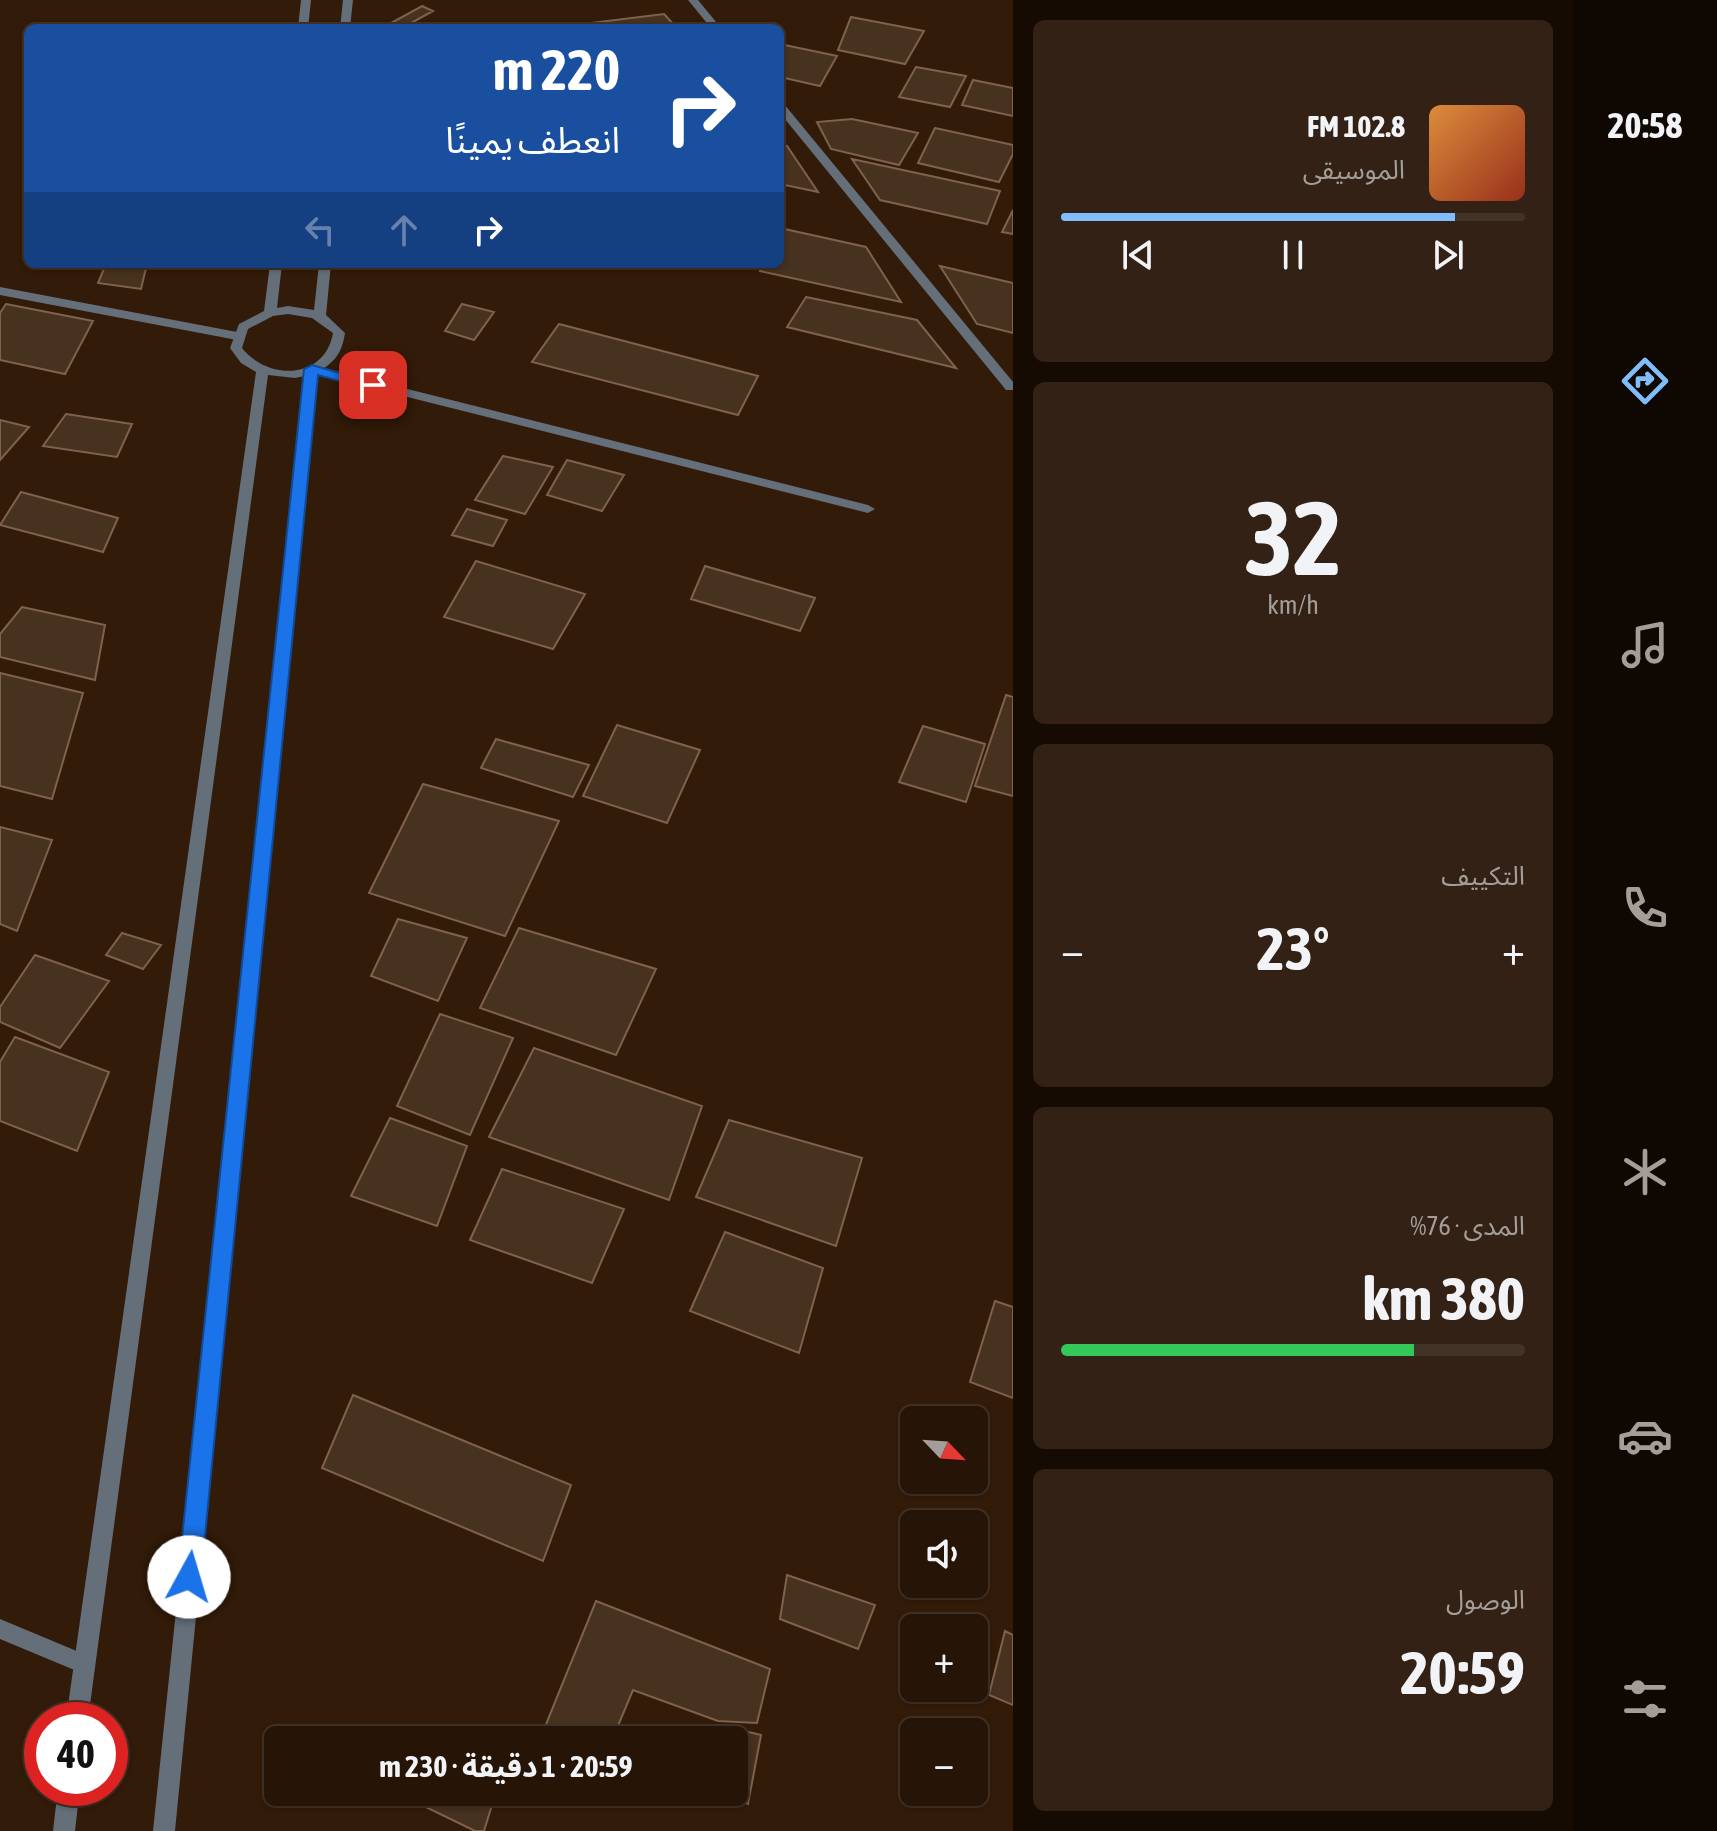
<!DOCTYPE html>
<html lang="ar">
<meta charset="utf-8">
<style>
:root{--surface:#261406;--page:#322114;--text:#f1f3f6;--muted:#a49e9b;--line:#423328;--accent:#80bdfa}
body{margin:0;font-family:"Asap Condensed","Noto Sans Arabic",sans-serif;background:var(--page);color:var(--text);direction:rtl;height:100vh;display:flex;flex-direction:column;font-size:30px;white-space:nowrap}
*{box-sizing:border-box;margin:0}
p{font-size:26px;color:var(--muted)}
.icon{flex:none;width:44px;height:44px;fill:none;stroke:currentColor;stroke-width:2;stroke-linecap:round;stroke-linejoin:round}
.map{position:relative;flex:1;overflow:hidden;direction:ltr}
.sheet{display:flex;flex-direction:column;gap:20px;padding:20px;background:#150b03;width:560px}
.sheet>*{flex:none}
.top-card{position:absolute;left:24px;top:24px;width:760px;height:244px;border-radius:12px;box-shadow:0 2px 6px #0004,0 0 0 2px var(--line);direction:rtl;background:#1a4fa0;color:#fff;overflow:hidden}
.needle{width:52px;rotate:115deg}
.tools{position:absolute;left:900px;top:1406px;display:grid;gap:16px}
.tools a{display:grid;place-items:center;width:88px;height:88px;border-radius:12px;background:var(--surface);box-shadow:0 2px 6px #0004,0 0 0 2px var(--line);font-size:40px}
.speed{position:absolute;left:24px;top:1702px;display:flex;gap:16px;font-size:40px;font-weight:700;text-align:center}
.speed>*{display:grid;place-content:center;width:104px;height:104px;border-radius:50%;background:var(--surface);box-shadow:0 2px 6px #0004,0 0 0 2px var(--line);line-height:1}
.speed .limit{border:12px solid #d22;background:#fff;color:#111}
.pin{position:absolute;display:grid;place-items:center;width:68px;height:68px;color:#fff;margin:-34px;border-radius:16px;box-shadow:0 4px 12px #0006}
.me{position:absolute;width:88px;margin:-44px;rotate:6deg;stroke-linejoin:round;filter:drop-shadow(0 0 6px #0008)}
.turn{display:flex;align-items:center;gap:28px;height:168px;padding:0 32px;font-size:36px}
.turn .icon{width:104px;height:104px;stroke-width:2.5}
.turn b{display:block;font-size:56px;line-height:68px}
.lanes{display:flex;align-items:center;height:76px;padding:0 32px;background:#0003;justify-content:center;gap:40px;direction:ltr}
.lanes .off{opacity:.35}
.big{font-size:60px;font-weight:700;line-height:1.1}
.sheet .tile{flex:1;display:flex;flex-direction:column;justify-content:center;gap:12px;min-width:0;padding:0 28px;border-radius:12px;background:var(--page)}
.sheet .dial{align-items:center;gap:0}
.dial b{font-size:104px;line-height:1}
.song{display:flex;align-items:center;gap:24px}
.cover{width:96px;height:96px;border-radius:12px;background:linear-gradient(135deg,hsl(30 70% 55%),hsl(10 70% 35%))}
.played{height:8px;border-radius:4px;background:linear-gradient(90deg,var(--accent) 85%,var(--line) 85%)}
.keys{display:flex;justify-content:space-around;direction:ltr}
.heat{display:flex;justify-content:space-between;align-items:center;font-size:44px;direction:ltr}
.charge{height:12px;border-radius:6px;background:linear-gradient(90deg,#34c759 76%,var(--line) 0)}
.trip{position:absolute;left:264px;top:1726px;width:484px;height:80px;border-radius:12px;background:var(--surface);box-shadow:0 2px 6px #0004,0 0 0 2px var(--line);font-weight:700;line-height:80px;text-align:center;direction:rtl}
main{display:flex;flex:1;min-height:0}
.tabs{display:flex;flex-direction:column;width:144px;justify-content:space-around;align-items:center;background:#0f0802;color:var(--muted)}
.tabs .icon{width:56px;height:56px}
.tabs .current{color:var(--accent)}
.tabs b{font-size:36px;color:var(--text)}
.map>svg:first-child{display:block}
.building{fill:#47311f;stroke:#7e624d;stroke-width:2}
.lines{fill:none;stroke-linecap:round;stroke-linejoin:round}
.minor{fill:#646f7a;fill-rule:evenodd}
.tertiary{fill:#646f7a;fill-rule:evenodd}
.route{fill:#1a73e8;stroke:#114b97;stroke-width:2}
</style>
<main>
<nav class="tabs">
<b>20:58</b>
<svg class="icon current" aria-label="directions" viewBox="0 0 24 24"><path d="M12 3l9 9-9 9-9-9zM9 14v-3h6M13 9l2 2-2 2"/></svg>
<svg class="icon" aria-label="music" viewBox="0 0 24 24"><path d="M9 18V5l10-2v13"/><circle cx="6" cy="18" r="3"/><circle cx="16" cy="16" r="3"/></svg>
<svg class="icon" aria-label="phone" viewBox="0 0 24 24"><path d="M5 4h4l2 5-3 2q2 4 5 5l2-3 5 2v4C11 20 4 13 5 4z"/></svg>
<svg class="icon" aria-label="climate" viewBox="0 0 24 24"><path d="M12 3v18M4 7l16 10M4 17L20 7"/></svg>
<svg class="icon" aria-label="car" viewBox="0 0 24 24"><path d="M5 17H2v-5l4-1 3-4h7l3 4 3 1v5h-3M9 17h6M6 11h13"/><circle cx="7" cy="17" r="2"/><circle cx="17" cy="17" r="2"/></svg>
<svg class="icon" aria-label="filters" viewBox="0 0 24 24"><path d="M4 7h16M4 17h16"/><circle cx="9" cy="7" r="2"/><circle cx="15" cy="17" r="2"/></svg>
</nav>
<section class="sheet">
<div class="tile">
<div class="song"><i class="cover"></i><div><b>102.8 FM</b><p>الموسيقى</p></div></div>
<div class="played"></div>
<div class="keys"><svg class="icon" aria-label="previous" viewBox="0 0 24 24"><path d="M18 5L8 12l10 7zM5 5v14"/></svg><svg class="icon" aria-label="pause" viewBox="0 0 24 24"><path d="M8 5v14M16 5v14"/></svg><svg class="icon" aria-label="next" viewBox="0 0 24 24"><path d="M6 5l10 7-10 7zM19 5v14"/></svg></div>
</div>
<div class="tile dial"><b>32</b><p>km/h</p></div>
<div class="tile"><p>التكييف</p>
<div class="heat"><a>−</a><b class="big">23°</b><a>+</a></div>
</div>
<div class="tile"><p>المدى · 76%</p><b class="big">380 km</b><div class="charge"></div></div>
<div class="tile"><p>الوصول</p><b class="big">20:59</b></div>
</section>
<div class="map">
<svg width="1013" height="1831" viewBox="0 0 1013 1831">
<rect width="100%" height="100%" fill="#321b08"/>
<path class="building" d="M 422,6 L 433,11 L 402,28 L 382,28 Z
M 664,14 L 677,28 L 550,28 Z
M 851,17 L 924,31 L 905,64 L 838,50 Z
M 780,44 L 837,56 L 820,86 L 780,77 Z
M 916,67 L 966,76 L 950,107 L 899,97 Z
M 973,80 L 1013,88 L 1013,116 L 962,105 Z
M 852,119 L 918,133 L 899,165 L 831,149 L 817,122 Z
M 935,128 L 1013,145 L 1013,154 L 999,182 L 918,163 Z
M 780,145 L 787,146 L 818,192 L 780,184 Z
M 852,159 L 1000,191 L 987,224 L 880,200 Z
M 1013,210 L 1013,234 L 1002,232 Z
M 780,228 L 866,247 L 901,302 L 760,271 L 762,264 L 780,264 Z
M 106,264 L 147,264 L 141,289 L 98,283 Z
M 940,266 L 1013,283 L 1013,333 L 977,324 Z
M 806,297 L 917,320 L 956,368 L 787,327 Z
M 6,304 L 93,321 L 65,374 L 0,360 L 0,313 Z
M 462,304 L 494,312 L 474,340 L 445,331 Z
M 559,324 L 758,376 L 738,415 L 532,362 Z
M 66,414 L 132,424 L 117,457 L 43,446 Z
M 0,420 L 29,427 L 0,460 Z
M 503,456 L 553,467 L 525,514 L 475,500 Z
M 567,460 L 624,475 L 602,511 L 547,495 Z
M 21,492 L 118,518 L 103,552 L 0,525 Z
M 467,509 L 507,520 L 493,546 L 452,535 Z
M 476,561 L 585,594 L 553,649 L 444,617 Z
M 705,566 L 815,598 L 800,631 L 691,599 Z
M 22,607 L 105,625 L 95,680 L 0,657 L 0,634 Z
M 0,673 L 83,693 L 52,799 L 0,786 Z
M 1006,695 L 1013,697 L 1013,796 L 975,786 Z
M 617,725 L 700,750 L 667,823 L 583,796 Z
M 923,726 L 985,744 L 966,802 L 899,782 Z
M 496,739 L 589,765 L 573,797 L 481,768 Z
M 423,784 L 559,821 L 505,936 L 369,893 Z
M 0,827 L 52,840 L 17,931 L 0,924 Z
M 398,919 L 467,938 L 438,1001 L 371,976 Z
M 519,928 L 656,969 L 616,1055 L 480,1008 Z
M 122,933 L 161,945 L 143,969 L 106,955 Z
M 35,955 L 109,981 L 60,1048 L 0,1022 L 0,1007 Z
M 440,1014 L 513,1038 L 470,1135 L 397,1106 Z
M 15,1037 L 109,1072 L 77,1151 L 0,1121 L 0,1062 Z
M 534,1048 L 702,1106 L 669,1200 L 489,1137 Z
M 390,1118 L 467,1146 L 437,1226 L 351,1196 Z
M 729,1120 L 862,1158 L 836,1246 L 696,1197 Z
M 502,1169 L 624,1209 L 592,1283 L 470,1240 Z
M 725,1232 L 823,1268 L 799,1353 L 690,1311 Z
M 995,1301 L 1013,1307 L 1013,1398 L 970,1382 Z
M 353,1395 L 571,1485 L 543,1561 L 322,1468 Z
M 787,1575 L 875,1605 L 858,1649 L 780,1619 Z
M 596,1601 L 770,1669 L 757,1723 L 718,1721 L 633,1690 L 612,1740 L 540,1739 Z
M 1005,1631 L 1013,1635 L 1013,1705 L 989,1695 Z
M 728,1727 L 761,1735 L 748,1804 L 724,1792 L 734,1792 L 734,1740 L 725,1740 Z
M 395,1792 L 496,1792 L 484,1831 L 475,1831 Z"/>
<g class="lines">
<path class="minor" d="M 688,0 L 698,0 L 721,28 L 711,28 Z
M 780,103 L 784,104 L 1013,382 L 1013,390 L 1006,390 L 780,113 Z
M 0,287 L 237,332 L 243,336 L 237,340 L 0,295 Z
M 312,365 L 868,505 L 875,509 L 868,513 L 308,372 L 306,369 Z
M 0,1619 L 91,1657 L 94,1664 L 91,1671 L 84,1674 L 0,1639 Z"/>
<path class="tertiary" d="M 301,0 L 311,0 L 308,28 L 298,28 Z
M 343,0 L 353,0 L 350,28 L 340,28 Z
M 270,264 L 282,264 L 277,308 L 288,306 L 314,310 L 319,264 L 331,264 L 326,315 L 345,333 C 342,353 335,362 318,372 L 175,1831 L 153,1831 L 305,376 L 295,378 L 268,375 L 88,1720 L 66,1720 L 256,372 L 241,363 L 230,348 L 239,324 L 264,311 ZM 288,314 L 312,318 L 333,333 C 325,380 268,381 242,348 L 248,329 L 273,316 Z
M 58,1788 L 80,1788 L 75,1831 L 53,1831 Z"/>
</g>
<path class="route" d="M 312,365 L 381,385 L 373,390 L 318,375 L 201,1577 L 198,1585 L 189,1588 L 181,1585 L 178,1577 L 304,369 Z"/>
</svg>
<div class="tools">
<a><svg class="needle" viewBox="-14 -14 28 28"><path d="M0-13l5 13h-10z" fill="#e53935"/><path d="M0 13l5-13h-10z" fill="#a49e9b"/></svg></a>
<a><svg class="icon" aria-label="sound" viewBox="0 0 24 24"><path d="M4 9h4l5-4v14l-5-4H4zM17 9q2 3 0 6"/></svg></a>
<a>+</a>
<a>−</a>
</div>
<div class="speed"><div class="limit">40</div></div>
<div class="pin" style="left:373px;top:385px;background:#d93025"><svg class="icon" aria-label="arrive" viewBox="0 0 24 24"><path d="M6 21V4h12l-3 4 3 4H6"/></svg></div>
<svg class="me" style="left:189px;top:1577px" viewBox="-20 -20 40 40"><circle r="19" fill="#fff"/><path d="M0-13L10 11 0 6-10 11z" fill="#1a73e8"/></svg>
<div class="trip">20:59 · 1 دقيقة · 230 m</div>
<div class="top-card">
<div class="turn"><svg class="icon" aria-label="right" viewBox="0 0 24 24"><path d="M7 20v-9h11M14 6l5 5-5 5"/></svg><div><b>220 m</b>انعطف يمينًا</div></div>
<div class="lanes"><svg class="icon off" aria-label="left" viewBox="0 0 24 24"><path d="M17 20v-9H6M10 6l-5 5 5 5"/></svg><svg class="icon off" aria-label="ahead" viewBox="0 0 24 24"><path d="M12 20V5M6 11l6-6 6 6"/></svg><svg class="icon" aria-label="right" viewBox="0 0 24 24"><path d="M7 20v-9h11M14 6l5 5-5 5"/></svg></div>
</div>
</div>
</main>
